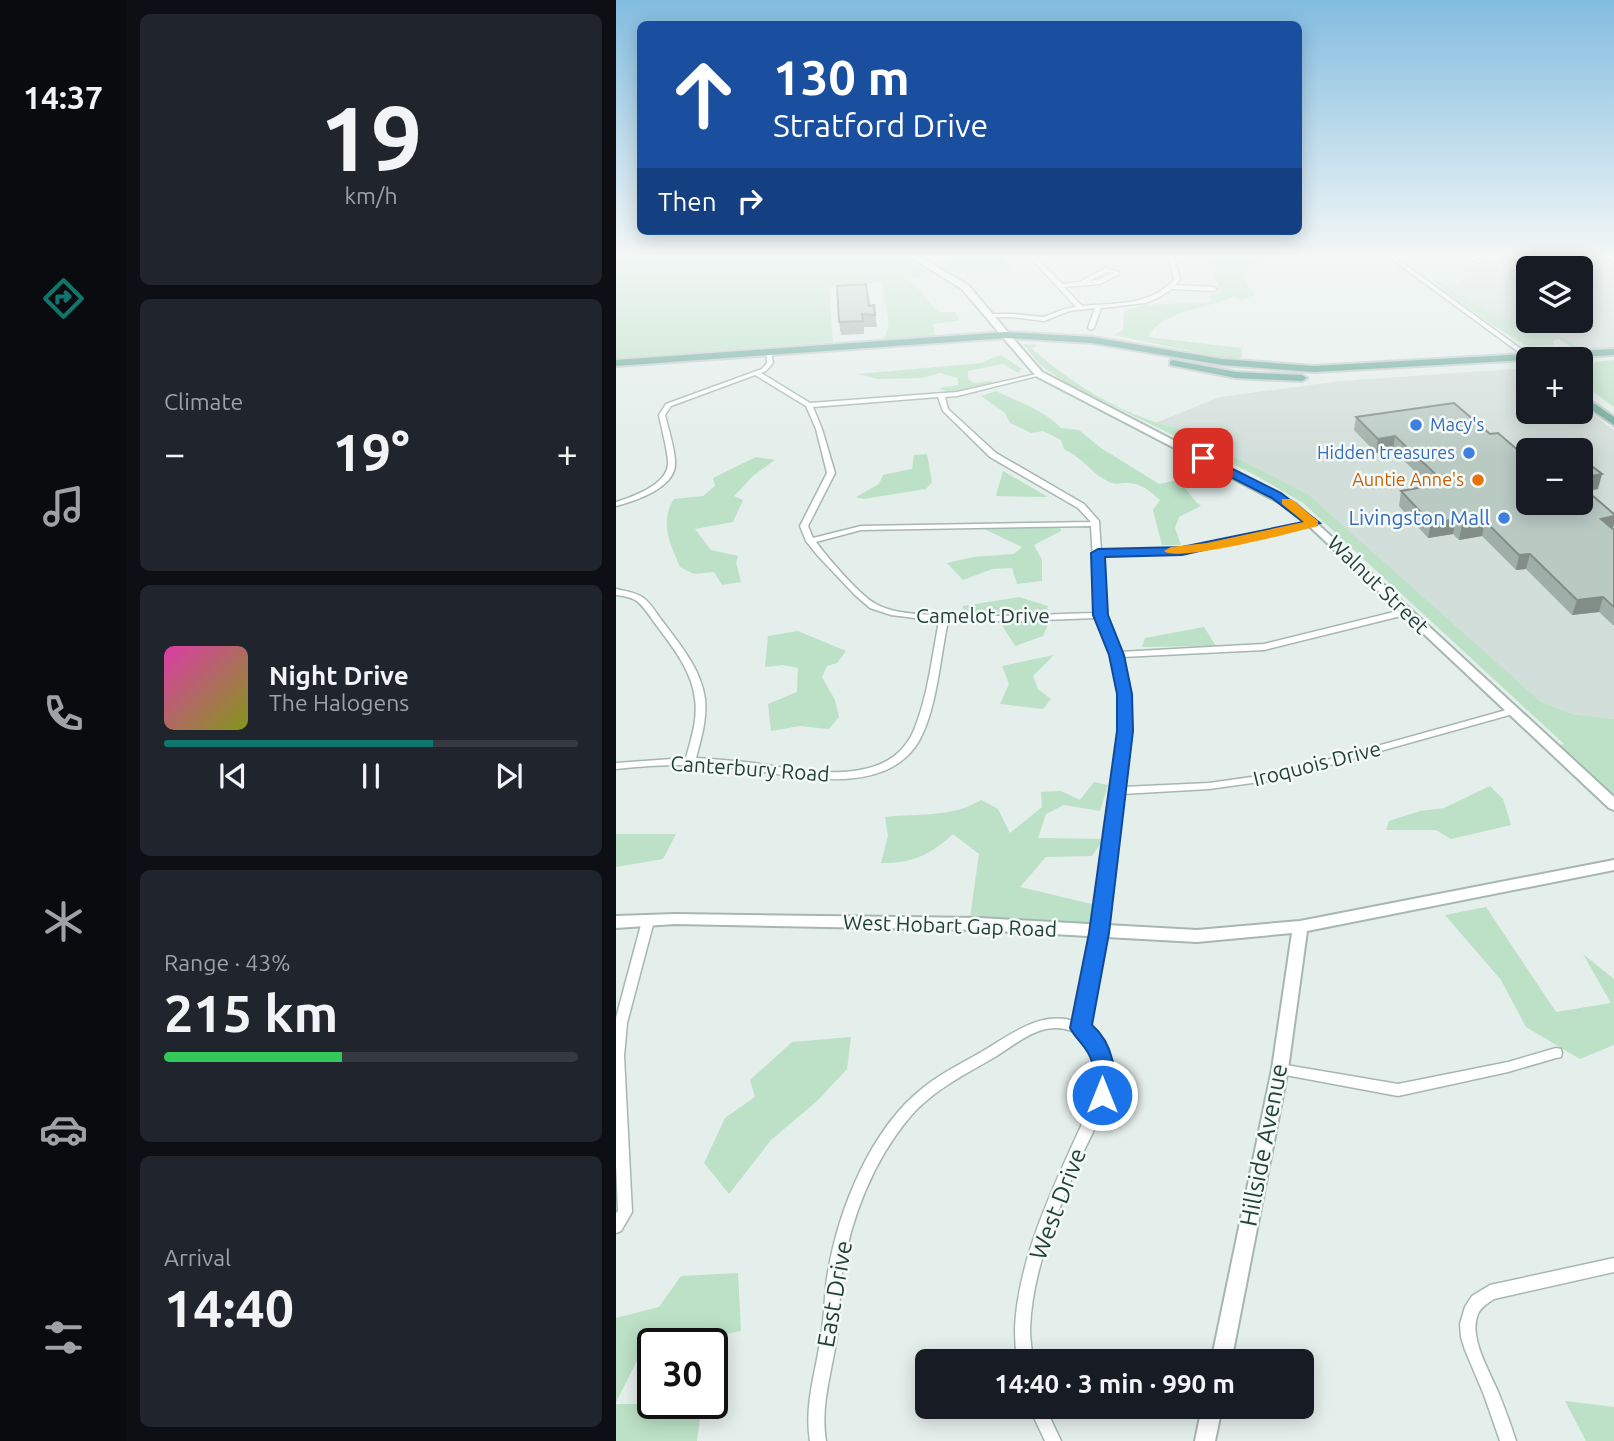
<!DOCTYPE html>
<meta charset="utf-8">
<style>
:root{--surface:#171b24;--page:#20242c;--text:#f1f3f6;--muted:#9ea1a6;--line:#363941;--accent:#0f766e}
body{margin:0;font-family:Ubuntu,sans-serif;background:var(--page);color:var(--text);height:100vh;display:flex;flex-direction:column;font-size:26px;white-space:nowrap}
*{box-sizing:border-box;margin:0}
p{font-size:23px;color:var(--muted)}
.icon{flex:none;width:38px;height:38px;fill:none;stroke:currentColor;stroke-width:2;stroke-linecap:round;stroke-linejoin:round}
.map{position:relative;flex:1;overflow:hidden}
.details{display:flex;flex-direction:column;gap:14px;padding:14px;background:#0d0f14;width:490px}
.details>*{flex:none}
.guide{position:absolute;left:21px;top:21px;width:665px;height:214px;border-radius:10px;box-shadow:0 4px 18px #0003;background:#1a4fa0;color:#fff;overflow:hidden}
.tools{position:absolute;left:900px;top:256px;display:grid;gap:14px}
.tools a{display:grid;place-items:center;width:77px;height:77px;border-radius:10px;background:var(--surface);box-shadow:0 4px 18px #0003;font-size:35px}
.speed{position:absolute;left:21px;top:1328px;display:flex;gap:14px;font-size:35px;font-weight:700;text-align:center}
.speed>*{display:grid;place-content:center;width:91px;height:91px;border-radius:50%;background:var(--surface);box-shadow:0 4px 18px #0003;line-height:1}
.speed .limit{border:4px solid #111;border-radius:10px;background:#fff;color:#111}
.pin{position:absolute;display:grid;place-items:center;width:60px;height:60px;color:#fff;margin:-30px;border-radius:14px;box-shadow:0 4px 10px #0006}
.me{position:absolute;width:77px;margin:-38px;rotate:0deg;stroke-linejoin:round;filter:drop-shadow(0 0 5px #0008)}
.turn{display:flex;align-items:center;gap:24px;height:147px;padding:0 21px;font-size:32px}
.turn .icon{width:91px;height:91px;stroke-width:2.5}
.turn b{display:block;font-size:49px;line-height:60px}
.then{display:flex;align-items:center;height:66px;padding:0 21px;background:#0003;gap:14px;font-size:26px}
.big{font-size:52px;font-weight:700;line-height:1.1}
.details .tile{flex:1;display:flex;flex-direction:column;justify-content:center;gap:10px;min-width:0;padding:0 24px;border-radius:10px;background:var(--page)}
.details .dial{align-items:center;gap:0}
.dial b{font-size:91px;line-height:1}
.song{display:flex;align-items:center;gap:21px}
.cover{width:84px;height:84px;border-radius:10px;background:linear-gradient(135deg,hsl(320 70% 55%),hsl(70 70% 35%))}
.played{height:7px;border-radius:4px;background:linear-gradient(90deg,var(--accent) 65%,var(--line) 65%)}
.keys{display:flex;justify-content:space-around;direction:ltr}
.heat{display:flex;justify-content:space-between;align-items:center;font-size:38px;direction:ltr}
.charge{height:10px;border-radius:5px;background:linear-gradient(90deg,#34c759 43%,var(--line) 0)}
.trip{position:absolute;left:299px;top:1349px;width:399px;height:70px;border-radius:10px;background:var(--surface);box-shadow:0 4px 18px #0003;font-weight:700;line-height:70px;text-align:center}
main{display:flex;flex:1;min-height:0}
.menu{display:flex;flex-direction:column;width:126px;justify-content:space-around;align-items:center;background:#090b0e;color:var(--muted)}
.menu .icon{width:49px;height:49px}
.menu .active{color:var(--accent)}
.menu b{font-size:32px;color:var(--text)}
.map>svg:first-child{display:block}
.built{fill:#d2ded9;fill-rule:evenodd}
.green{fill:#bce1c6}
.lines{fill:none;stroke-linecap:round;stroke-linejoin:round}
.minor-casing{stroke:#a6b7b2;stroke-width:3}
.tertiary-casing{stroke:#a6b7b2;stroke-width:4}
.secondary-casing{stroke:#a1bbb2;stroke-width:4}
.primary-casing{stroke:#c1cac8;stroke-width:4}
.minor{fill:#fff;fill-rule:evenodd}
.tertiary{fill:#fff;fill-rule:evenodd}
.secondary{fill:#fff;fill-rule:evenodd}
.primary{fill:#66a797;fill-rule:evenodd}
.wall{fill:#9faea8}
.shaded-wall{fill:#828d88}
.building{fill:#b9cac3;stroke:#828d88;stroke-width:2}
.route{fill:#1a73e8;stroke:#114b97;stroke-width:2}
.slow{fill:#f59e0b}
.shop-dot{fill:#3f7fe0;stroke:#f5faf8;stroke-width:2.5}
.food-dot{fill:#e8710a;stroke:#f5faf8;stroke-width:2.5}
.labels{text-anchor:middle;stroke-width:5;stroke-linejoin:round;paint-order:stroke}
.far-shop-label{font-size:18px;fill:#366cbe;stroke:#f5faf8;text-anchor:start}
.far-food-label{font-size:18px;fill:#c56008;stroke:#f5faf8;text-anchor:end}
.shop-label{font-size:21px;fill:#366cbe;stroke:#f5faf8;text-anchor:end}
.street-label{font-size:21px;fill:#22423a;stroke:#f5faf8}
.near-street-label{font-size:24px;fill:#22423a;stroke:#f5faf8}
</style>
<main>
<nav class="menu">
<b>14:37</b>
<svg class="icon active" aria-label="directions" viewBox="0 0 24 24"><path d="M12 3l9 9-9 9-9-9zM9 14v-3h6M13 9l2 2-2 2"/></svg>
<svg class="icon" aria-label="music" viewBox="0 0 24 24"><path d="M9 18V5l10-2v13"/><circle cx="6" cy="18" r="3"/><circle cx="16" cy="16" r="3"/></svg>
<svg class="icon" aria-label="phone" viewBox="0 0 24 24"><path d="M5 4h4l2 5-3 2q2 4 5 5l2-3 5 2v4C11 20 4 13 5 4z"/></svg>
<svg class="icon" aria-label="climate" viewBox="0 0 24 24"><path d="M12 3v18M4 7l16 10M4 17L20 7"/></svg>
<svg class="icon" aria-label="car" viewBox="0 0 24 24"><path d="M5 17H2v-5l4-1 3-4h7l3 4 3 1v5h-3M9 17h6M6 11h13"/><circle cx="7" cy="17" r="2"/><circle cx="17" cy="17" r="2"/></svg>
<svg class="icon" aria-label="filters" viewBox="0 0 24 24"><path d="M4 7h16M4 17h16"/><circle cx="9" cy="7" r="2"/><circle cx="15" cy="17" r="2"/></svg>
</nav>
<section class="details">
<div class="tile dial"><b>19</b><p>km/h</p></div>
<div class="tile"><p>Climate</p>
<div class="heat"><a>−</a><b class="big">19°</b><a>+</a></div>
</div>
<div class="tile">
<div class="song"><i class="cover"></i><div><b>Night Drive</b><p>The Halogens</p></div></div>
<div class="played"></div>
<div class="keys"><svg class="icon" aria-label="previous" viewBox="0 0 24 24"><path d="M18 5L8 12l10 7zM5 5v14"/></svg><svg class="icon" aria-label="pause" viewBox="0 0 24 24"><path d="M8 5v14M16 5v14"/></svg><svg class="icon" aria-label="next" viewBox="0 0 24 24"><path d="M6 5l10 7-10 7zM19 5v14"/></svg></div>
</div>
<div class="tile"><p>Range · 43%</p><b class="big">215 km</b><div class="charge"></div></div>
<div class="tile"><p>Arrival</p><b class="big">14:40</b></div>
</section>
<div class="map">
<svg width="998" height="1441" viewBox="0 0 998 1441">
<rect width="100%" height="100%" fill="#e4eeea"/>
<path class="built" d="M 889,255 L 984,255 L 998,263 L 998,348 L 966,351 L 941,334 L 871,321 L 830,285 L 843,284 L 842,281 L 853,277 L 848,270 ZM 912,268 L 964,268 L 964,320 L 912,320 Z
M 912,368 L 912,411 L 964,411 L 964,405 L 998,430 L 998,719 L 956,714 L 924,701 L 692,494 L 561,428 L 539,423 L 604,397 L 725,381 ZM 912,450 L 964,450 L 964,502 L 912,502 Z"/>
<path class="green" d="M 0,255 L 281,255 L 316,275 L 289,280 L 300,286 L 322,312 L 340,312 L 343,321 L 317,324 L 319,336 L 267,340 L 273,326 L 266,282 L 213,287 L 217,342 L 0,358 Z
M 384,255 L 397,270 L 335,270 L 320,264 Z
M 591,255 L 651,255 L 626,277 L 639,295 L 626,300 L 617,297 C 591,309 546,310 532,337 L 625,348 L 626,357 L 617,360 L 498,335 L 507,330 L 508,311 L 528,305 L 596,302 L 593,296 L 605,292 Z
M 821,280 C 847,298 882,318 913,326 C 922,328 930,324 940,326 L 941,333 L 964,349 L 959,350 L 943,339 L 937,341 L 938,345 L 912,347 L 870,321 L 816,281 Z
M 407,344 L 421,345 L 416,349 C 457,385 508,416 561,428 L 692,494 L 924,701 L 956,714 L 998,719 L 998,798 L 941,746 L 948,744 L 687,503 L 639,475 L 450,383 L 424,365 Z
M 385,355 L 406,369 L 402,373 L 387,364 L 352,371 L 352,379 L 358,383 L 375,381 L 377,385 C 361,389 339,398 323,388 L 342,385 L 342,378 L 324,373 L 306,378 L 261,379 L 242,374 L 365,363 Z
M 998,360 L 998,407 L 964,382 L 964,364 Z
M 380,391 C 401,401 429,411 445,428 L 463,430 L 485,448 L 543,484 L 561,480 C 572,488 574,498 585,506 L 563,517 L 559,528 L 565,545 L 546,545 L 537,510 L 544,500 C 534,491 524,482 510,483 C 503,483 500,485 493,482 C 476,474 466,457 448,449 L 445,440 L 427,431 L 415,433 L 394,423 L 389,413 L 365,396 Z
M 311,454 L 316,482 L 310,489 L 247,499 L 240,497 L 263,484 L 267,475 L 296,469 L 298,455 Z
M 140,457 L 159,460 L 138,475 L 118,496 L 127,500 L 117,522 L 79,529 L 95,550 L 122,556 L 120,563 L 125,582 L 106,585 L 98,572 L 78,574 L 64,567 C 54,543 43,523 58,499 L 87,496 L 99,486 L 97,478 Z
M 387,471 L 432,497 L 380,496 Z
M 444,527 L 445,531 L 418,545 L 426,560 L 426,581 L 401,584 L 396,568 L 376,569 L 347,580 L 331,563 L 357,557 L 398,554 L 406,547 L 368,529 Z
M 403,597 L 432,606 L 431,611 L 346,613 L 347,606 Z
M 384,622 L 433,622 L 427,636 L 399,646 Z
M 588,627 L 600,646 L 526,647 L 529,638 Z
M 182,631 L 230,651 L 221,663 L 211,666 L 206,677 L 219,700 L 223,717 L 213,729 L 184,726 L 155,731 L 152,704 L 181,692 L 182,668 L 167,665 L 149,667 L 152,636 Z
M 438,655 L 417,676 L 422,689 L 435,699 L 427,709 L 384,704 L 393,684 L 386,666 Z
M 478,782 L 492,785 L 484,811 L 448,805 L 430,814 L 422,838 L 488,839 L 476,856 L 430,857 L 404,887 L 476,904 L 474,923 L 354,918 L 363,854 L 337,834 C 316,854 295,864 265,863 L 272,836 L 269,817 C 303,813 336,818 365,800 L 382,809 L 394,833 L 426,807 L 425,792 L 445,791 L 464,800 Z
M 874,786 L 887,799 L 895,825 L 835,839 L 820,830 L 770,830 L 773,821 L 804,811 L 828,808 Z
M 0,834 L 60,834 L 47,859 L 0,867 Z
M 870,907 L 940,1012 L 995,1003 L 967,954 L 998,979 L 998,1045 L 964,1059 L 910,1027 L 885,980 L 829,915 Z
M 235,1037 L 231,1069 L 201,1101 L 155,1140 L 113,1194 L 88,1163 L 109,1118 L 139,1097 L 134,1080 L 176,1042 Z
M 122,1273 L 125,1331 L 81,1340 L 31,1341 L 0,1402 L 0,1318 L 43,1307 L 65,1276 Z
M 949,1401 L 998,1407 L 998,1441 L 970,1441 Z
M 0,1404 L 86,1404 L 81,1441 L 0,1441 Z"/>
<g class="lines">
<defs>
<path id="minor" d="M 412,255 L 418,255 L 446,284 L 464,282 L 489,268 L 503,272 L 503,274 L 484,284 L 448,287 L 466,306 C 499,303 534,306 558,280 L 552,255 L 558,255 L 564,280 L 559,285 L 598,287 L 601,289 L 598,291 L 556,289 L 542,298 L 529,303 L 485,308 L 478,328 L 475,330 L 472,328 L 479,308 L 453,311 L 428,321 L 396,317 L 374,317 L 374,315 L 376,314 L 396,314 L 428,317 L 449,309 L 460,307 ZM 490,272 L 496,273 L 483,280 L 473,281 Z
M 770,255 L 776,255 L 916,357 L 917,359 L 912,359 Z
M 805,255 L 811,255 L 814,258 L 809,259 Z
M 842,255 L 851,255 L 868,261 L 865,263 Z
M 987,255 L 994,255 L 998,258 L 998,262 Z
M 150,351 L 155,352 L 157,363 L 150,371 L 145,373 L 194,403 L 341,392 L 425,373 L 425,375 L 341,396 L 329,397 L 332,409 L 380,453 L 468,504 L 483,521 L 485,551 L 567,549 L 698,521 L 702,523 L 698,525 L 567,553 L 485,555 L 488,615 L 504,652 L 648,644 L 790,609 L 794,612 L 793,614 L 648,650 L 506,657 L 513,694 L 514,731 L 507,787 L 593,783 L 664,773 L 894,709 L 899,712 L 897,714 L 664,779 L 593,789 L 506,794 L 489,933 L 471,1027 L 481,1034 L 483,1038 C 489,1051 496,1064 495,1079 C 493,1105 475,1135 464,1159 C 441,1213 416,1270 414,1329 C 414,1340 416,1351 417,1362 L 401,1362 C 400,1351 399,1340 399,1329 C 402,1250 448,1166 479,1095 C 481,1088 483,1081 482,1074 C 480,1045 461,1023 430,1029 C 412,1033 395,1047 379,1057 C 348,1075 317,1090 293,1118 C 257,1161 235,1218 226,1273 C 223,1294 224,1315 221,1336 C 216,1372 204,1405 210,1441 L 194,1441 C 188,1404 200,1372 205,1336 C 209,1315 208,1293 212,1272 C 223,1208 255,1128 308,1087 C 328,1071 351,1061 372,1048 C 398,1032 428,1010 460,1022 L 477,933 L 504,731 L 503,694 L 496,655 L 481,618 L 401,621 L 332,621 C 324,658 321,709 303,741 C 265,805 160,770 102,766 C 68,764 34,765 0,769 L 0,763 L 70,758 C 75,739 82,720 79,699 C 76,670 55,645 38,622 C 33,615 28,607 21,601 C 15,597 7,596 0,595 L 0,589 C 8,591 19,592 26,597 C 34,602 39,611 44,618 C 62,642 85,668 89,699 C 91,720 85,739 80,758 C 100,759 119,761 138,763 C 188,771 273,790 298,730 C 312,696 316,657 323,621 L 275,615 L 254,608 L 239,595 L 202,556 L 190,541 L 184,526 L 211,473 L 200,429 L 190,406 L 139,375 L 55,406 L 49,415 C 52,427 60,453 59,464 C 59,488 19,501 0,506 L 0,502 C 16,497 51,485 52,464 C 53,456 45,426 43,415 L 50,404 L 146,369 L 151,363 ZM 322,397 L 327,411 L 374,457 L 462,508 L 475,522 L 245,526 L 197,538 L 192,526 L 219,473 L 206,429 L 197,407 ZM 475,526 L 480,613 C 429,614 379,618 328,615 C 306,614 280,615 260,604 C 244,596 211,557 200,542 L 245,530 Z
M 32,917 L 36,918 L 38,921 L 11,1023 L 8,1056 L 16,1212 L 5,1231 L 0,1233 L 0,1213 L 2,1211 L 0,1165 L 0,1018 L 26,921 L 28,918 Z
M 940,1048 L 945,1049 L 946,1053 L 945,1057 L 940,1058 L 892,1072 L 782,1096 L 664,1074 L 659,1073 L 658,1069 L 659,1065 L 664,1064 L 782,1084 L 892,1062 Z
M 998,1258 L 998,1272 L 878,1299 C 872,1303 865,1307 862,1314 C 852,1337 874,1372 883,1394 C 889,1409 895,1425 900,1441 L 884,1441 L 868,1395 L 849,1350 L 845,1337 L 844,1324 L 849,1307 L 856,1296 L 874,1285 Z
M 413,1407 L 429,1407 L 445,1441 L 429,1441 Z"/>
<path id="tertiary" d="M 390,337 L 396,337 L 426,372 L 680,504 L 998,797 L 998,810 L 993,808 L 674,508 L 420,376 L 390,341 Z
M 998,860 L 998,870 L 691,931 L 672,1069 L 615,1362 L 595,1362 L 656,1069 L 676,933 L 581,942 L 363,930 L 59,924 L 0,928 L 0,916 L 59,914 L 363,918 L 581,930 L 684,921 Z
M 586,1407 L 606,1407 L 599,1441 L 579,1441 Z"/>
<path id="secondary" d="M 291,255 L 301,255 L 352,285 L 396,337 L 396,341 L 390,341 L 346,289 Z"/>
<path id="primary" d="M 390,332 L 476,337 L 606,359 L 698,366 L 998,349 L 998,355 L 698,372 L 606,365 L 476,343 L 390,338 L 0,366 L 0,360 Z
M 557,360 L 620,372 L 686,375 L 691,378 L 686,381 L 620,378 L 554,365 L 554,361 Z
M 964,394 L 998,417 L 998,425 L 964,402 Z"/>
</defs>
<use href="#minor" class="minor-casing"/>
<use href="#tertiary" class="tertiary-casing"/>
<use href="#secondary" class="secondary-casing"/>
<use href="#primary" class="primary-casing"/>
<use href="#minor" class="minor"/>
<use href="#tertiary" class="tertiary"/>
<use href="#secondary" class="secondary"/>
<use href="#primary" class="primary"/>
</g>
<path class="wall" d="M 258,305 L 261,327 L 248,327 L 248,334 L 225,335 L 223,322 L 253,306 Z
M 740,417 L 912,502 L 964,457 L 982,489 L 971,491 L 998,514 L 998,524 L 997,529 L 998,530 L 998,625 L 997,625 L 983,612 L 956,615 L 910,569 L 900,570 L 866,536 L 843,540 L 837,534 L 812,538 L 783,506 L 785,491 L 814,486 L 777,450 L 760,453 L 738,430 Z"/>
<path class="shaded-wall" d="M 779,436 L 777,450 L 760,453 L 762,439 Z
M 986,474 L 982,489 L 964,492 L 964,478 Z
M 998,516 L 998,524 L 996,531 L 985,519 Z
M 840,519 L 837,534 L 812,538 L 815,523 Z
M 869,521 L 866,536 L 843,540 L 846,525 Z
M 914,554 L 910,569 L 900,570 L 903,555 Z
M 987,597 L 983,612 L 956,615 L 961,600 Z"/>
<path class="building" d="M 250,284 L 253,306 L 258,305 L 259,315 L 246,314 L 247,321 L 223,322 L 221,286 Z
M 838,403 L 874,434 L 882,433 L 904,452 L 912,451 L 912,502 L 964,502 L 964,485 L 998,514 L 998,516 L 985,519 L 998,530 L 998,607 L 987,597 L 961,600 L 914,554 L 903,555 L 869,521 L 846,525 L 840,519 L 815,523 L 785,491 L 829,483 L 779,436 L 762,439 L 740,417 Z
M 964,457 L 986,474 L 964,478 Z"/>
<linearGradient id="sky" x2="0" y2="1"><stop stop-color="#82bce1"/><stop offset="0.56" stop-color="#f3f7f6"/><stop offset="1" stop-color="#f3f7f6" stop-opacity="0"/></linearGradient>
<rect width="998" height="457" fill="url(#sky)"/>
<path class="route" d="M 583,456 L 591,456 L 665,493 L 704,523 L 566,555 L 489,557 L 492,615 L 508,655 L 516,694 L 517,731 L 493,933 L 476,1025 C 496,1042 505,1077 493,1101 L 486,1104 L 478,1101 C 472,1090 480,1075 476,1062 C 472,1047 461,1041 454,1028 L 473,933 L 501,731 L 501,694 L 493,655 L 477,615 L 475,553 L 482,549 L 566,547 L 687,522 L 656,498 L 583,461 Z"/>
<path class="slow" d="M 666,499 L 675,499 L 702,521 L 702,526 C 679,532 562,563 548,551 L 555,547 L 591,543 L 688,522 L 666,504 Z"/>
<g class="shop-dot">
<circle cx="800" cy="425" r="7"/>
<circle cx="853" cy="453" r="7"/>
<circle cx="888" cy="518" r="7"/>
</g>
<circle class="food-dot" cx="862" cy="480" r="7"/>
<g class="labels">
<g class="far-shop-label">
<text x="814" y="431">Macy's</text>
<text x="839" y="459" text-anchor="end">Hidden treasures</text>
</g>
<g class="far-food-label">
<text x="848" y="486">Auntie Anne's</text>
</g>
<g class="shop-label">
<text x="874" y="525">Livingston Mall</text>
</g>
<g class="street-label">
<text transform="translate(762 585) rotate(44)" y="7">Walnut Street</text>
<text x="367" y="623">Camelot Drive</text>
<text transform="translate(701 764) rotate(-14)" y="7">Iroquois Drive</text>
<text transform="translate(134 769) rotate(4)" y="7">Canterbury Road</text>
<text transform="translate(334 926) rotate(2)" y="7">West Hobart Gap Road</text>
</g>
<g class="near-street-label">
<text transform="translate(648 1145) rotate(-79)" y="8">Hillside Avenue</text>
<text transform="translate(442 1204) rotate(-69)" y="8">West Drive</text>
<text transform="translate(219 1294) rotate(-80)" y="8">East Drive</text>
</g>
</g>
</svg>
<div class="tools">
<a><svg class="icon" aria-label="layers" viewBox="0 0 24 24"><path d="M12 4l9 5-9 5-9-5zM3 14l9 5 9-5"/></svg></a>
<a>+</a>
<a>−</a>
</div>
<div class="speed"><div class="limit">30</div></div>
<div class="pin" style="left:587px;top:458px;background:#d93025"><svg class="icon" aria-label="arrive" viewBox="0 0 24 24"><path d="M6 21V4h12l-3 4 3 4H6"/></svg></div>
<svg class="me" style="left:486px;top:1095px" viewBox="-20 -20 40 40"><circle r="17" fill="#1a73e8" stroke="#fff" stroke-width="3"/><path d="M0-11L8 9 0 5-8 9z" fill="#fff"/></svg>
<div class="trip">14:40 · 3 min · 990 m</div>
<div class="guide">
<div class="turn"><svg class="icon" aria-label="ahead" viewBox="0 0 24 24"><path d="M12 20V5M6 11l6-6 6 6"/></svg><div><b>130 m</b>Stratford Drive</div></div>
<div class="then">Then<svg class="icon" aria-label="right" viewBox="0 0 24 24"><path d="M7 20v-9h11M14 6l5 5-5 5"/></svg></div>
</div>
</div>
</main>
